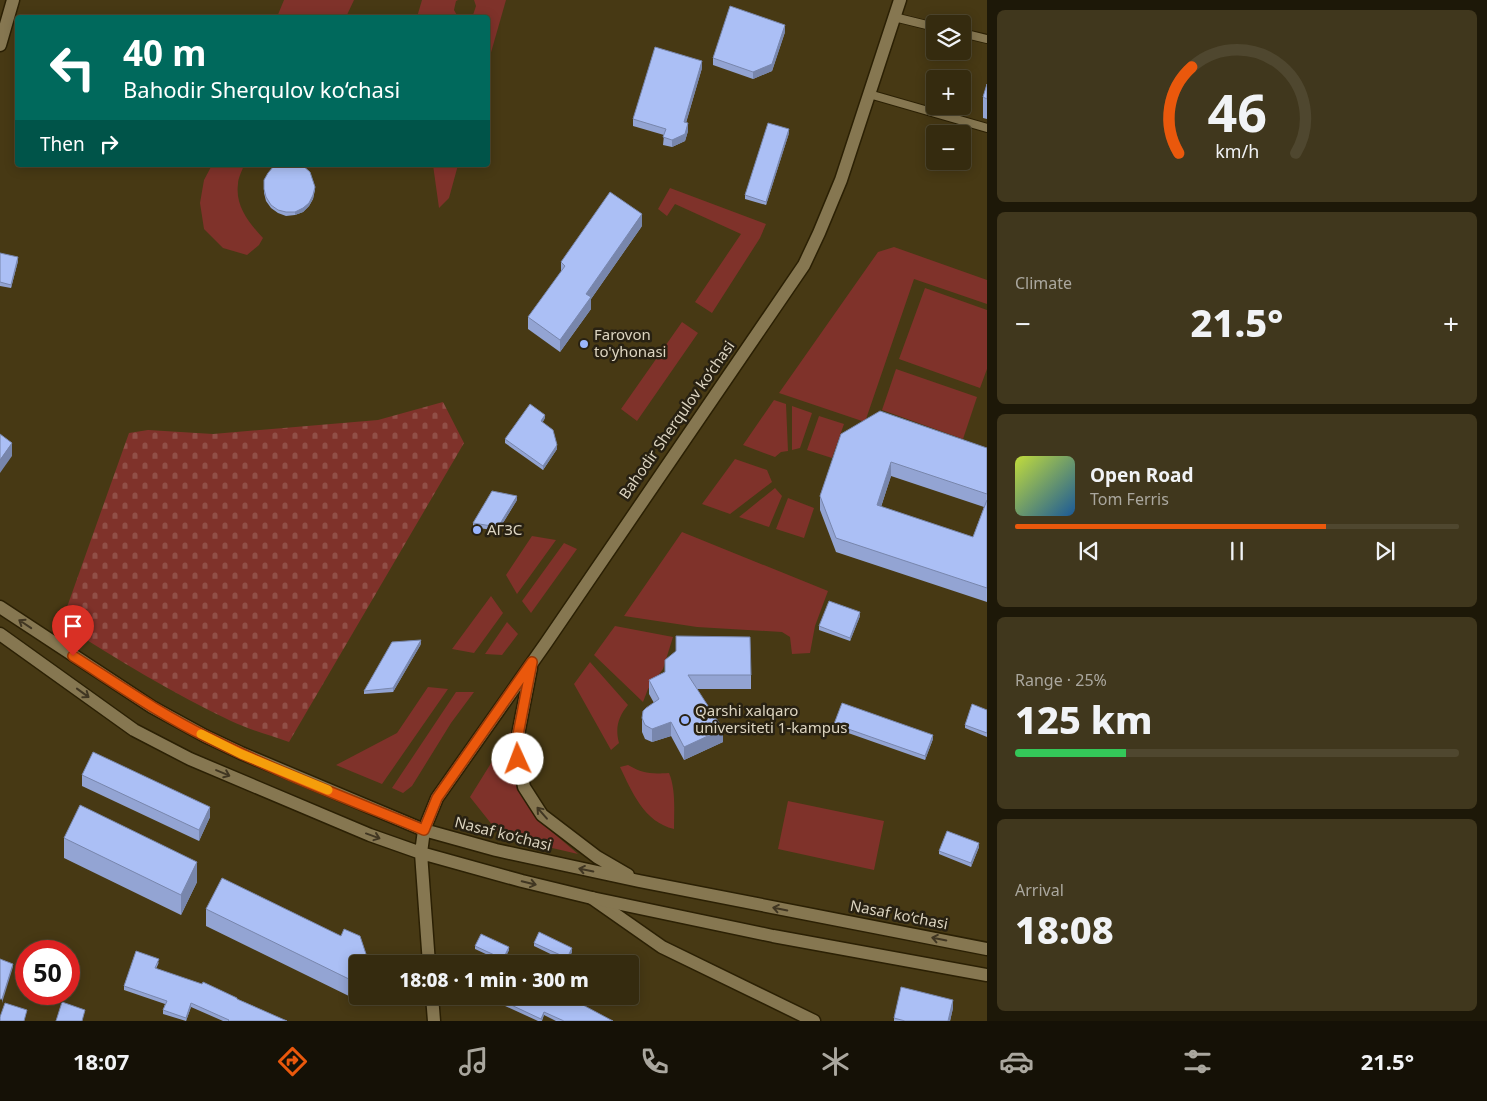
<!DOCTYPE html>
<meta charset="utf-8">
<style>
:root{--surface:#352b0f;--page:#40371d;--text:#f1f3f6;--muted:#aaa79e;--line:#4f472f;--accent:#ea580c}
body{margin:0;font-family:"Noto Sans",sans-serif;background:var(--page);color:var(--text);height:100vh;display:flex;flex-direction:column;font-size:19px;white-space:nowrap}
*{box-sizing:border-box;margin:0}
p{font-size:16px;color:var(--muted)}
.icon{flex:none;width:28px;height:28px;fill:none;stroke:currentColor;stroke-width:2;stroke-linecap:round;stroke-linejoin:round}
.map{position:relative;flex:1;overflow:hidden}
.panel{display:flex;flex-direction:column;gap:10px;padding:10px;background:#1d1808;width:500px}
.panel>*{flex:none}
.hud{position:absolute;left:15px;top:15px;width:475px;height:152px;border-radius:5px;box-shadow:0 2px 12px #0003,0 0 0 1px var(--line);background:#00695c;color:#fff;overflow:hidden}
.controls{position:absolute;left:926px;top:15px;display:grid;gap:10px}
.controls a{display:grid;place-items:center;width:45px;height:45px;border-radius:5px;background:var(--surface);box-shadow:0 2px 12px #0003,0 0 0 1px var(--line);font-size:25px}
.speed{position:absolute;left:15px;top:940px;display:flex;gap:10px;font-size:25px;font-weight:700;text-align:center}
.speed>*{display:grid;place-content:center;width:65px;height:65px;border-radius:50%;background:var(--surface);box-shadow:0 2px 12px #0003,0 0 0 1px var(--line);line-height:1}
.speed .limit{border:8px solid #d22;background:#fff;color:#111}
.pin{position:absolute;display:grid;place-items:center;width:42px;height:42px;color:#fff;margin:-51px -21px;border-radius:50% 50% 50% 0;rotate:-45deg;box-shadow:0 0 5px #0007}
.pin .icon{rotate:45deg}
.me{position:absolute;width:55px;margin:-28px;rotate:358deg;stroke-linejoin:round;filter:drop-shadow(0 0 4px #0008)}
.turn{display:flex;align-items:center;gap:18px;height:105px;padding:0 25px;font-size:22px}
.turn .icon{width:65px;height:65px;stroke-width:2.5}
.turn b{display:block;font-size:35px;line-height:42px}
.then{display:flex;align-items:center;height:48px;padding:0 25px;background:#0003;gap:10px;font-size:19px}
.big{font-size:38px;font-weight:800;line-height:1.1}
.panel .tile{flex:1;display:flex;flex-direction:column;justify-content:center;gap:8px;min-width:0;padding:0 18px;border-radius:8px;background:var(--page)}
.panel .dial{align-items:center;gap:0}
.dial svg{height:130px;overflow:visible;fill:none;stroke:var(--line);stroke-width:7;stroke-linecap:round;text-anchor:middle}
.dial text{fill:var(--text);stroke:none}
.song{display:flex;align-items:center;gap:15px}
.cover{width:60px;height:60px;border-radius:8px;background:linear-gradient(135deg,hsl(70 70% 55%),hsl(210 70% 35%))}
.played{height:5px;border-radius:2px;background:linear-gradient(90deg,var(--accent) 70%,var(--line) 70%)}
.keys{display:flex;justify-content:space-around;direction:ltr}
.heat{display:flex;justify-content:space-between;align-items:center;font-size:28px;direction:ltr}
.charge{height:8px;border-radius:4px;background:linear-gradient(90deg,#34c759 25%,var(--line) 0)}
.trip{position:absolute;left:349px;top:955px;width:290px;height:50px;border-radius:5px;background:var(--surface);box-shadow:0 2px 12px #0003,0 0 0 1px var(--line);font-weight:800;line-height:50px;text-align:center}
.dock{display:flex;height:80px;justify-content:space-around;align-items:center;background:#151106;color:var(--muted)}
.dock .icon{width:35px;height:35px}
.dock .selected{color:var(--accent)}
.dock b{font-size:22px;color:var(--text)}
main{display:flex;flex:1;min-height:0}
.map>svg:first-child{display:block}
.grass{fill:#7f322a}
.cemetery{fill:url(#cemetery-stones)}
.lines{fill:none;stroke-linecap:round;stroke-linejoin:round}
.service-casing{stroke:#2b2004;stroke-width:10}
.minor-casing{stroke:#2b2004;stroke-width:15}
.secondary-casing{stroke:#2b2004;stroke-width:15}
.service{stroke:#867751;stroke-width:8}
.minor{stroke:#867751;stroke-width:12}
.secondary{stroke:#867751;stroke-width:12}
.wall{fill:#93a4d3;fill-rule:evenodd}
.shaded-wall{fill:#7886ac}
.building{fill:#abbff5;stroke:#7886ac}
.oneway{stroke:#403622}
.route-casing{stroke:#983908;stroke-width:12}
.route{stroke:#ea580c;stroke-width:9}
.slow{stroke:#f59e0b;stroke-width:9}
.poi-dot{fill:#9ab5fd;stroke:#282112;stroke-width:2}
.labels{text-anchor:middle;stroke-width:5;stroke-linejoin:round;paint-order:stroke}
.poi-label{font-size:15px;fill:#dcd4c0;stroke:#282112;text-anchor:start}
.street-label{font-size:15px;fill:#dcd4c0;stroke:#282112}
</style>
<main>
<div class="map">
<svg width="987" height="1021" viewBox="0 0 987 1021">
<defs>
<pattern id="cemetery-stones" width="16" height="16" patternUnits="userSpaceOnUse" patternTransform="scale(1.25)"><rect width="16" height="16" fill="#7f322a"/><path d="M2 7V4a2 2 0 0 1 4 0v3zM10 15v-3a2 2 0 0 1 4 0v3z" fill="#914f47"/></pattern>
</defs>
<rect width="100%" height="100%" fill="#473914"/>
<path class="grass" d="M 284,0 L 354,0 L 346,17 L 277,17 Z
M 422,0 L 458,0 L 456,1 L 454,10 L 458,17 L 417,17 Z
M 474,0 L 506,0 L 488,63 L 488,18 L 468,17 L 473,15 L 476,6 Z
M 212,165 L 244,165 C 242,171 238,178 238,184 C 235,206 249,223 263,238 L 259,245 L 247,255 L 223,248 L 204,229 L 200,203 L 204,180 Z
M 433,165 L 458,165 L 449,198 L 439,208 Z
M 670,188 L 766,224 L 760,238 L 712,313 L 695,302 L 741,234 L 675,204 L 667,216 L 658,209 Z
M 894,247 L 987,280 L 987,304 L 914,279 L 865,422 L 779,393 L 878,252 Z
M 925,288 L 987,310 L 987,369 L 980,388 L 899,359 Z
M 682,322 L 698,333 L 637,421 L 621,409 Z
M 896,369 L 977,397 L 963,439 L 882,410 Z
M 774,400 L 786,404 L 788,451 L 781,452 L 775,457 L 743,445 Z
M 792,406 L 812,413 L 800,448 L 792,450 Z
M 819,416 L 844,424 L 832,458 L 807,450 Z
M 735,459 L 767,470 L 772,482 L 730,514 L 702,504 Z
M 775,488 L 782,496 L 769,527 L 739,517 Z
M 788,498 L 814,508 L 804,538 L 776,529 Z
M 682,532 L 828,591 L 815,626 L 810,653 L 792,654 L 790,637 L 782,632 L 697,627 L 624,616 Z
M 532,536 L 556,540 L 517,594 L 506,575 Z
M 564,543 L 577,549 L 531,613 L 522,601 Z
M 491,596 L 503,613 L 474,653 L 452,649 Z
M 507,622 L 518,634 L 502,655 L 485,654 Z
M 615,626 L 673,637 L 663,669 L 648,689 L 643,702 L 594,655 Z
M 590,662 L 628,705 C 618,717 615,728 619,743 L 611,750 L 574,684 Z
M 428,687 L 448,689 L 382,784 L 336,765 L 397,733 Z
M 456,692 L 474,692 L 451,723 L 412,786 L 403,793 L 392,788 Z
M 511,731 L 512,762 L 519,788 L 537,819 L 578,854 L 501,836 L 470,797 Z
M 628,765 C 644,774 651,774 669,773 C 676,790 674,810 674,829 C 644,822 632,792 620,767 Z
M 788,801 L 884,821 L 874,870 L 778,849 Z"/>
<path class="cemetery" d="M 443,402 L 464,443 L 289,742 C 270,735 250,730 231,721 C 172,693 117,659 61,624 L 129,433 L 148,430 L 213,434 L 378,420 Z"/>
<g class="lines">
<defs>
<path id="service" d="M 894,17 L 935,27
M 962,33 L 987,39
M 869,94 L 987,128"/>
<path id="minor" d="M 0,45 L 13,0
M 592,898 L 662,947 L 814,1021"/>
<path id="secondary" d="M 0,607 L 152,707 L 205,736 L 241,753 L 424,830 L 496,850 L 639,881 L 987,949
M 0,634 L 134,730 L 190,759 L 370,835 L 421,853 L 522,881 L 592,898 L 773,936 L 987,975
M 531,668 L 516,745 L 524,787 L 542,815 L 597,857 L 628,875
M 429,964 L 421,853 L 424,830 L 437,798 L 546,643 L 804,265 L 819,233 L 841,180 L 900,0
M 432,996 L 434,1021"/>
</defs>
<use href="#service" class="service-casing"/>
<use href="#minor" class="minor-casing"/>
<use href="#secondary" class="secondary-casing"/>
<use href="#service" class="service"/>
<use href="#minor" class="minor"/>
<use href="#secondary" class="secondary"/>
</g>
<path class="wall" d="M 785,32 L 772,71 L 753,79 L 713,65 L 713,58 Z
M 702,68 L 686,123 L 688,131 L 685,141 L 672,147 L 663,145 L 664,135 L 633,126 L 633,119 Z
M 987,84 L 987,119 L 983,118 L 983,97 Z
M 789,133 L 766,205 L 745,199 L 745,195 Z
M 264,180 L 315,190 L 313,199 L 309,206 L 303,212 L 295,215 L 286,216 L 278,213 L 271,208 L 266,201 L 264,193 Z
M 642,226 L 591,299 L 591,309 L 560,352 L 528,329 L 528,317 L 561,272 L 561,262 Z
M 0,253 L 18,261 L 11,288 L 0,286 Z
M 545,418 L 542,423 L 557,449 L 543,470 L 505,443 L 505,439 Z
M 841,434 L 987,448 L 987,602 L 836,552 L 820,510 L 820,496 ZM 891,476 L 984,507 L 973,537 L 881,507 Z
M 517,500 L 498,531 L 473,527 L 473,523 Z
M 860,616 L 850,641 L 819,630 L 819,626 Z
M 421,644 L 393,692 L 364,694 L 364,691 Z
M 665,672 L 751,675 L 751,689 L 697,689 L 723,742 L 684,760 L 671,736 L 652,742 L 645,739 L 642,732 L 642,718 L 654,703 L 649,694 L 649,680 Z
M 987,710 L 987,737 L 965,728 L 965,725 Z
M 834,724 L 933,739 L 925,760 L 834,728 Z
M 82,775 L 210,817 L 199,841 L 82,786 Z
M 64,838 L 197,882 L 181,915 L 64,858 Z
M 979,847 L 971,867 L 939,854 L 939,851 Z
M 206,909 L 341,936 L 367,964 L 355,999 L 206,926 Z
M 534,943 L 572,952 L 567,962 L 534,946 Z
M 475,946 L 509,950 L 503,962 L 475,949 Z
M 159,962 L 156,969 L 237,999 L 287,1021 L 223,1021 L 191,1007 L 186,1021 L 163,1014 L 163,1010 L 165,1004 L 124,990 L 124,986 Z
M 492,996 L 613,1021 L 556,1021 L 544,1015 L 542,1021 L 538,1021 L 492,1000 Z
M 953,1008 L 950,1021 L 894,1021 L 894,1018 Z"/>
<path class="shaded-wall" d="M 785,25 L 785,32 L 772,71 L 753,79 L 753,72 Z
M 702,61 L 702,68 L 684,129 L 684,122 Z
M 688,123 L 688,131 L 685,141 L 672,147 L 672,140 Z
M 789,129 L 789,133 L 766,205 L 766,202 Z
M 315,187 L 313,199 L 309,206 L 303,212 L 295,215 L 295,212 Z
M 642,214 L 642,226 L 591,299 L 591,309 L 560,352 L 560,340 L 586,294 Z
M 18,257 L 18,261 L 11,288 L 11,285 Z
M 545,415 L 545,418 L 541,425 L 541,421 Z
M 12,443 L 12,456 L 0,473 L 0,460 Z
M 557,445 L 557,449 L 543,470 L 543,466 Z
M 891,462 L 891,476 L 877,519 L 877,505 Z
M 517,496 L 517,500 L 498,531 L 498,527 Z
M 860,612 L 860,616 L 850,641 L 850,638 Z
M 421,640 L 421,644 L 393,692 L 393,688 Z
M 671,722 L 671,736 L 652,742 L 652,729 Z
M 723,729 L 723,742 L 684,760 L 684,747 Z
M 933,735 L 933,739 L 925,760 L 925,756 Z
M 210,807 L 210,817 L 199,841 L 199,830 Z
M 979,843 L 979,847 L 971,867 L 971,863 Z
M 197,862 L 197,882 L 181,915 L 181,895 Z
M 509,947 L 509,950 L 503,962 L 503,959 Z
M 572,948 L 572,952 L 567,962 L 567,958 Z
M 367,957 L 367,964 L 364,964 Z
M 13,964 L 13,967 L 2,1003 L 2,999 Z
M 358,977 L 358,994 L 355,999 L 355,982 Z
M 953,1000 L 953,1008 L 950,1021 L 948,1021 Z
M 191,1003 L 191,1007 L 186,1021 L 186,1018 Z
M 544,1012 L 544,1015 L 541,1021 L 541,1019 Z"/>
<path class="building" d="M 730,6 L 785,25 L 772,64 L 753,72 L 713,58 Z
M 655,47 L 702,61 L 684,122 L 688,123 L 685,134 L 672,140 L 663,137 L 666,129 L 633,119 Z
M 987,84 L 987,99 L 983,97 Z
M 768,123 L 789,129 L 766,202 L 745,195 Z
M 276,165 L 302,165 L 310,172 L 315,187 L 313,195 L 309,203 L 303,208 L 295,212 L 286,212 L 278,210 L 271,205 L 266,197 L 264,189 L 264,180 L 268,173 L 273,167 Z
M 610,192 L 642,214 L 586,294 L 591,297 L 560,340 L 528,317 L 565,266 L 561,262 Z
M 0,253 L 18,257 L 11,285 L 0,282 Z
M 530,404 L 545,415 L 541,421 L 553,430 L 557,445 L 543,466 L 505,439 Z
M 880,411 L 987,448 L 987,494 L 891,462 L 877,505 L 973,537 L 987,500 L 987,588 L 836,538 L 820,496 L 841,434 Z
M 0,434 L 12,443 L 0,460 Z
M 492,491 L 517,496 L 498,527 L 473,523 Z
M 829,601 L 860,612 L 850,638 L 819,626 Z
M 676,636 L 750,637 L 751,675 L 688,675 L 723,729 L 684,747 L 671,722 L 652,729 L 645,725 L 642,718 L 643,711 L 646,708 L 659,699 L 649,680 L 665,672 L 665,660 L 676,651 Z
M 421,640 L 393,688 L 364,691 L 392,642 Z
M 842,703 L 933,735 L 925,756 L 834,724 Z
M 972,704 L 987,710 L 987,733 L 965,725 Z
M 93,752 L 210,807 L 199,830 L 82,775 Z
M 80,805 L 197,862 L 181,895 L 64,838 Z
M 947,831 L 979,843 L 971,863 L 939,851 Z
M 222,878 L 341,936 L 344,929 L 360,936 L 367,957 L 364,964 L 358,964 L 358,977 L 355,982 L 206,909 Z
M 539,932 L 572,948 L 567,958 L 534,943 Z
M 481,934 L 509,947 L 503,959 L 475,946 Z
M 136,951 L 159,959 L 155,968 L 202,984 L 203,982 L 237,998 L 237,999 L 287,1021 L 228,1021 L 229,1020 L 191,1003 L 186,1018 L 163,1010 L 167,1001 L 124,986 Z
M 0,959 L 13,964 L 2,999 L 0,999 Z
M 901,987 L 953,1000 L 948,1021 L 905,1021 L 894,1018 Z
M 492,996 L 558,996 L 564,999 L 566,996 L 613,1021 L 564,1021 L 544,1012 L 541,1019 Z
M 62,1002 L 85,1010 L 82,1021 L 56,1021 Z
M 5,1003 L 27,1010 L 24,1021 L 0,1021 L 0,1017 Z"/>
<defs><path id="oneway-shaft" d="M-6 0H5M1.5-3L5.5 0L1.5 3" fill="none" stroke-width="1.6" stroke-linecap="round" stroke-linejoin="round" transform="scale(1.25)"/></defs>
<g class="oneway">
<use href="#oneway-shaft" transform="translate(25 624) rotate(-146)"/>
<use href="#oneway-shaft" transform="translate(83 693) rotate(36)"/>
<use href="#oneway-shaft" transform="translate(223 773) rotate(23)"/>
<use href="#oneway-shaft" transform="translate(542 813) rotate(-131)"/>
<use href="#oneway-shaft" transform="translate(373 836) rotate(20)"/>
<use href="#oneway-shaft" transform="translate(586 870) rotate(-168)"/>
<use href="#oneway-shaft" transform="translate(529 883) rotate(14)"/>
<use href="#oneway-shaft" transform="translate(780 909) rotate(-169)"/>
<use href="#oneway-shaft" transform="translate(939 939) rotate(-169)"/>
</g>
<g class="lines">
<defs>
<path id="route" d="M 73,656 C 117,684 160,714 207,737 C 277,772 351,800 424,830 L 437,798 L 532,662 L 516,745 L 518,759"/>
</defs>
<use href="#route" class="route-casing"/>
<use href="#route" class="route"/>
<path class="slow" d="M 201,734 L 241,754 L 328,790"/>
</g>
<g class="poi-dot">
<circle cx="584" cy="344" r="5"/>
<circle cx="477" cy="530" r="5"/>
<circle cx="685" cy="720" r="5"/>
</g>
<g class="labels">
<g class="poi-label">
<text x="594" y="340">Farovon<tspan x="594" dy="17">to'yhonasi</tspan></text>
<text x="487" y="535">АГЗС</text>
<text x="695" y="716">Qarshi xalqaro<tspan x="695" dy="17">universiteti 1-kampus</tspan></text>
</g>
<g class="street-label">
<text transform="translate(677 420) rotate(-55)" y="5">Bahodir Sherqulov ko‘chasi</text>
<text transform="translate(503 834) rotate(14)" y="5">Nasaf ko‘chasi</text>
<text transform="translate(899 915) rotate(11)" y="5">Nasaf ko‘chasi</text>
</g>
</g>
</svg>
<div class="controls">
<a><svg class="icon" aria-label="layers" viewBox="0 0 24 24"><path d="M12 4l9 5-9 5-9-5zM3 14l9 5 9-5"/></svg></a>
<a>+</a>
<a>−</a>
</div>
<div class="speed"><div class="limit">50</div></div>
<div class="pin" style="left:73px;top:656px;background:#d93025"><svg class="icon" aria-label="arrive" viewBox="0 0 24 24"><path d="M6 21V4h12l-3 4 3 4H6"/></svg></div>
<svg class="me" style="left:518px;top:759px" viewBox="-20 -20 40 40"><circle r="19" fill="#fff"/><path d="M0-13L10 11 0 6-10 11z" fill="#ea580c"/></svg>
<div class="trip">18:08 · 1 min · 300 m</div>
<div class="hud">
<div class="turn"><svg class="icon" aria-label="left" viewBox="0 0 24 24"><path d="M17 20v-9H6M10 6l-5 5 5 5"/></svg><div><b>40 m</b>Bahodir Sherqulov ko‘chasi</div></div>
<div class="then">Then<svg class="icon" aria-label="right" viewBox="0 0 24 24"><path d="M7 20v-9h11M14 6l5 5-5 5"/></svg></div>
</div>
</div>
<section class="panel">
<div class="tile dial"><svg viewBox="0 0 100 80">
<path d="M14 69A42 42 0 1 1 86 69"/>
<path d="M14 69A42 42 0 0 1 22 16" stroke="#ea580c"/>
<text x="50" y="56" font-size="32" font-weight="700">46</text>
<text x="50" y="72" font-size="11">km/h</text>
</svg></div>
<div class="tile"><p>Climate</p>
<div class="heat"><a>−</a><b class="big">21.5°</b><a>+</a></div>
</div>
<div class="tile">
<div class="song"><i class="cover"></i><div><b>Open Road</b><p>Tom Ferris</p></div></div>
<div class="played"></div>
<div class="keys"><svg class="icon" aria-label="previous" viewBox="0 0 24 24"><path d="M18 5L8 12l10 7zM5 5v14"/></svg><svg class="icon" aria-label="pause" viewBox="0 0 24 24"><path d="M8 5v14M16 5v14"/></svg><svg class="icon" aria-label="next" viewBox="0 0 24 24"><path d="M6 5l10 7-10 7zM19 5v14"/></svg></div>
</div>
<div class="tile"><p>Range · 25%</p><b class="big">125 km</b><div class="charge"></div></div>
<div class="tile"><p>Arrival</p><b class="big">18:08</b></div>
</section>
</main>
<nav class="dock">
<b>18:07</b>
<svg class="icon selected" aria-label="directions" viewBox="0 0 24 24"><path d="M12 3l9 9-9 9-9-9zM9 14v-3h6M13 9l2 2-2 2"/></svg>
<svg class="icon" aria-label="music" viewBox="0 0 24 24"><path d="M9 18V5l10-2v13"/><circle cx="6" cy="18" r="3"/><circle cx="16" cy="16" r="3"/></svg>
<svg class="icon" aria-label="phone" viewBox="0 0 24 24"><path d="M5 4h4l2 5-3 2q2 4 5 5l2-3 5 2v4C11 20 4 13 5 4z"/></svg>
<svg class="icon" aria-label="climate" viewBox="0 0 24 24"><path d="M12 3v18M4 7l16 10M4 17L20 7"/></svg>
<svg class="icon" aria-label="car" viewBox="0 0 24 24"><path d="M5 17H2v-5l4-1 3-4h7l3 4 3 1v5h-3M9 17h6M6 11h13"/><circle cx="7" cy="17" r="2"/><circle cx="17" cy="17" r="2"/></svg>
<svg class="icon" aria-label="filters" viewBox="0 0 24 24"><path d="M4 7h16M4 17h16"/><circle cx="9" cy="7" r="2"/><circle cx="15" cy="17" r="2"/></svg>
<b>21.5°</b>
</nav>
